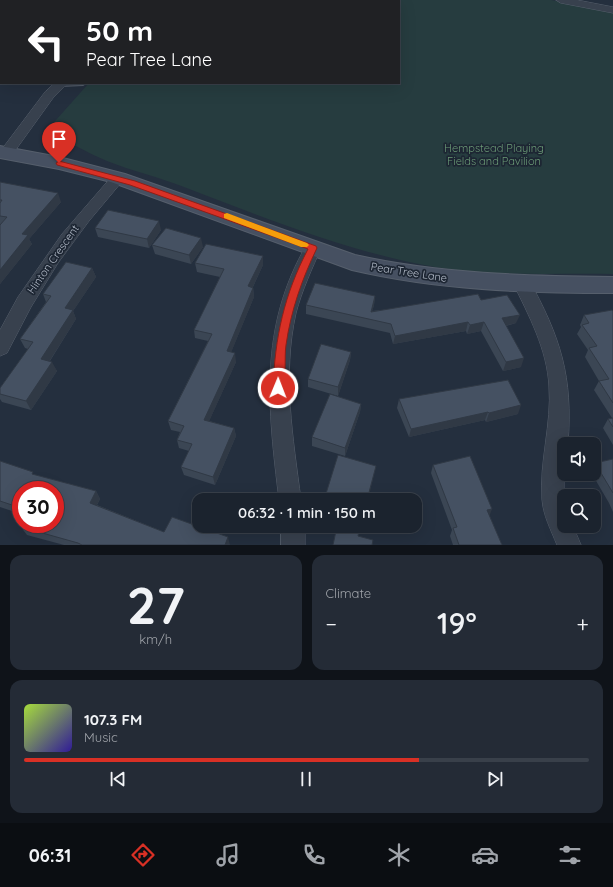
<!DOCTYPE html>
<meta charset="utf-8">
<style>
:root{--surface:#1b232e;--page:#242b36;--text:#f1f3f6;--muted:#a0a4aa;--line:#39404a;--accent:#d93025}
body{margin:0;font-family:Quicksand,sans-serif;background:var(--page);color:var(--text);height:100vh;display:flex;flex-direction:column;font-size:15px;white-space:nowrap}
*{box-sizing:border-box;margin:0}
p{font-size:13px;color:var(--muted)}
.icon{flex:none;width:22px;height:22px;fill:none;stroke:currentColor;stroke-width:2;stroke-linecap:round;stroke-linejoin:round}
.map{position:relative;height:545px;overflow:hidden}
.side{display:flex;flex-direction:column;gap:10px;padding:10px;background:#0f1319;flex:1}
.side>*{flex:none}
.hud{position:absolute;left:0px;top:0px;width:400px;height:84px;box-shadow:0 4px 16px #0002,0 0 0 1px var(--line);background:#202124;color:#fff;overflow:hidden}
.tools{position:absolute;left:557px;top:437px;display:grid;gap:8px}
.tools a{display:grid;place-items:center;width:44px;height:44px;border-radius:8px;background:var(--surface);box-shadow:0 4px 16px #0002,0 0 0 1px var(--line);font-size:20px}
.speed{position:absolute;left:12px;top:481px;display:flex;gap:8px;font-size:20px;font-weight:700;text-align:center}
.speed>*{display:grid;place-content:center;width:52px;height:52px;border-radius:50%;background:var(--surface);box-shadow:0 4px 16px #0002,0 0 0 1px var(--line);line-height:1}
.speed .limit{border:6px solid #d22;background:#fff;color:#111}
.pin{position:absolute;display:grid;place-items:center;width:34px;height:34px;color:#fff;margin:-41px -17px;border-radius:50% 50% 50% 0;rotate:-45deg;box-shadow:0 0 4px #0007}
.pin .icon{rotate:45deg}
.me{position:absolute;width:44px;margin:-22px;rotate:1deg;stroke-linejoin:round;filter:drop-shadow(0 0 3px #0008)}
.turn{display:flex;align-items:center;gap:14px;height:84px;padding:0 20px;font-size:18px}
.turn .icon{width:52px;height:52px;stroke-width:2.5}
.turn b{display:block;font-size:28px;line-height:34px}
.big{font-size:30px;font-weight:600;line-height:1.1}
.side .tile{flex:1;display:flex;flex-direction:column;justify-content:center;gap:6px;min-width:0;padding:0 14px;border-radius:12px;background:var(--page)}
.side .dial{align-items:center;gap:0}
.dial b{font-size:52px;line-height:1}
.song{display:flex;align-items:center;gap:12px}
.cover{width:48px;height:48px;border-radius:6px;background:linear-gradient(135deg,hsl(80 70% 55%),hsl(250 70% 35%))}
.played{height:4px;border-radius:2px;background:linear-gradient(90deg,var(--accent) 70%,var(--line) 70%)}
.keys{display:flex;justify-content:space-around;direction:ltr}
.heat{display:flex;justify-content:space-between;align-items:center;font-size:22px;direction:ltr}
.side .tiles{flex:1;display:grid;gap:10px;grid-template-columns:1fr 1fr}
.tile:last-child{grid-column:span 2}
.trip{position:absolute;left:192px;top:493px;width:230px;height:40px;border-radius:12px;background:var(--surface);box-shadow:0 4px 16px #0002,0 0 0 1px var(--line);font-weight:600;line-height:40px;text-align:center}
.dock{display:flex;height:64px;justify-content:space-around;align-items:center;background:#0b0e12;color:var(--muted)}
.dock .icon{width:28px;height:28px}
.dock .current{color:var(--accent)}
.dock b{font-size:18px;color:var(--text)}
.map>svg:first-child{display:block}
.green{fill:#263c3f}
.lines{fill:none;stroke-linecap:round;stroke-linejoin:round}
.lane-casing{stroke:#565f6c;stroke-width:2}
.street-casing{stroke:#565f6c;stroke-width:1}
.secondary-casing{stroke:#565f6c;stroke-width:2}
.lane{fill:#38414e;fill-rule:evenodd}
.street{fill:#38414e;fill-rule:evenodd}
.secondary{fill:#465061;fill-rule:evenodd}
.wall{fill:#3b4654}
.shaded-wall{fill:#303945}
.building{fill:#455162;stroke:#303945}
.route{fill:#d93025;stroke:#8d1f18}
.slow{fill:#f59e0b}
.labels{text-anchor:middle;stroke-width:3.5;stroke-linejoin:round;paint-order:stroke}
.park-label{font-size:11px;fill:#6b9a76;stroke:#1d2633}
.street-label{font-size:11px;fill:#b4bcc9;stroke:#1d2633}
</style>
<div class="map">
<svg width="613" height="545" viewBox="0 0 613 545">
<rect width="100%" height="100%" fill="#242f3e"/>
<path class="green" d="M 311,0 L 551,0 L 613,12 L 613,274 C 554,273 493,277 435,267 C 349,252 265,218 184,187 C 159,177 132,171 107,161 C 86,152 66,141 48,129 L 89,83 L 399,83 L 399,1 Z"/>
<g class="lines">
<defs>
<path id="lane" d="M 59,83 L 86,83 L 83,85 L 61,86 L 59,85 Z"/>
<path id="street" d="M 144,0 L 155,0 L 144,1 Z
M 556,0 L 577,0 L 613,7 L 613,13 L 561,3 Z
M 55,83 L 68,83 L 53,98 L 12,155 L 2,155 L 0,152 L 2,149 L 45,92 Z
M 118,173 L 123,175 L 125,178 L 89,221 L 58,263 L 31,307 L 7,353 L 0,356 L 0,330 L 18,297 L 62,234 L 113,175 Z
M 313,242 L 319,244 L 321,248 C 312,269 302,290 296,313 C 282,375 293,438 301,500 L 279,500 C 268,408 258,328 307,244 Z
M 522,277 L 528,278 C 561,338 573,376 568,444 L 564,444 L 564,526 L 573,526 L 581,545 L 557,545 C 551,530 543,515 542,499 C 539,462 552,424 549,386 C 547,349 529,316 513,283 L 516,278 Z
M 281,526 L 305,526 L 305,545 L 281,545 Z"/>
<path id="secondary" d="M 0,146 L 59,157 L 125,174 L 355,255 C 440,274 526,276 613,277 L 613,293 C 525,293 438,290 352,270 L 111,182 L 59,169 L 0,158 Z"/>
</defs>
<use href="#lane" class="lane-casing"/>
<use href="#street" class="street-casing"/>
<use href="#secondary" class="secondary-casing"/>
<use href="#lane" class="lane"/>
<use href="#street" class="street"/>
<use href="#secondary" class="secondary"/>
</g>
<path class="wall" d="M 1,61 L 1,75 L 0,74 L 0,62 Z
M 0,182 L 61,202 L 29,239 L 32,244 L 0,284 L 0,225 L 1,224 L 0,224 Z
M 95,228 L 161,230 L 149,248 L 98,237 Z
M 152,245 L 203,247 L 191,264 L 155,254 Z
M 195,263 L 263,265 L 253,287 L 254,297 L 231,352 L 236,362 L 209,421 L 234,428 L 236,436 L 215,485 L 184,475 L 181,467 L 189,451 L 179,448 L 177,440 L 180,432 L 171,430 L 168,421 L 208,341 L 195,338 L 194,330 L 220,277 L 197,272 Z
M 92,268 L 96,277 L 73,311 L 76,319 L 50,361 L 57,371 L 31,410 L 2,402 L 0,399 L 0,388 L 28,349 L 25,348 L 20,339 L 46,302 L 43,294 Z
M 375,296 L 374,305 L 372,311 L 481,300 L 516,323 L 506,326 L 521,367 L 503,371 L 481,331 L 467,334 L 466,331 L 393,344 L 390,333 L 306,314 L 306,305 Z
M 613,311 L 613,445 L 603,428 L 608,419 L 612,418 L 594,390 L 599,381 L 585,357 L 588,350 L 577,334 L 581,327 L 580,325 L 584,315 Z
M 351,352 L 350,360 L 338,396 L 308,387 L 308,379 Z
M 399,399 L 518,414 L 486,422 L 485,420 L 409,437 L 397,408 Z
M 361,404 L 360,412 L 345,456 L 312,446 L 312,437 Z
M 613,459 L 613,512 L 609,503 L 592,474 L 594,474 L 594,465 L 595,463 Z
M 0,461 L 35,475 L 96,491 L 100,499 L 97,505 L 164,532 L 230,545 L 64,545 L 27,535 L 21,527 L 55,524 L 21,490 L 21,514 L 0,507 Z
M 433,465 L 489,516 L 502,545 L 453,545 L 450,536 L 452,530 L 431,473 Z"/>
<path class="shaded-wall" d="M 58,193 L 61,202 L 29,239 L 32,244 L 0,284 L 0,270 L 22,234 Z
M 159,221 L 161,230 L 149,248 L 147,239 Z
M 201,238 L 203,247 L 191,264 L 189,255 Z
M 263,256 L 263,265 L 249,295 L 248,286 Z
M 92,268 L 96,277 L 73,311 L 76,319 L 45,368 L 41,359 L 65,308 Z
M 253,288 L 254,297 L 228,360 L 227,351 Z
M 375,296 L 374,305 L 370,320 L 371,312 Z
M 520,315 L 516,323 L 499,327 L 502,318 Z
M 468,322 L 466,331 L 393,344 L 395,336 Z
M 484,322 L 481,331 L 467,334 L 470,325 Z
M 351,352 L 350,360 L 338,396 L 338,387 Z
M 235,353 L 236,362 L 206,428 L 204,420 Z
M 524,358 L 521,367 L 503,371 L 506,362 Z
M 52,362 L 57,371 L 31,410 L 26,401 Z
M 361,404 L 360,412 L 345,456 L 345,448 Z
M 521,405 L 518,414 L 486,422 L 489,413 Z
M 488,412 L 485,420 L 409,437 L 411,429 Z
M 234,428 L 236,436 L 215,485 L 213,477 Z
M 376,466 L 374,474 L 368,500 L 367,500 Z
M 96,491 L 100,499 L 94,510 L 90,503 Z
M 492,509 L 489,517 L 487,510 Z
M 228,537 L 230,545 L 225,545 Z"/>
<path class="building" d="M 82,0 L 94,0 L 95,1 L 80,1 Z
M 166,0 L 281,0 L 281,1 L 166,1 Z
M 1,61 L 1,68 L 0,67 L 0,62 Z
M 0,182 L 58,193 L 22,234 L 28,235 L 0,270 L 0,225 L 7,217 L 0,216 L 0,203 L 2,200 L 0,200 Z
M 108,210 L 159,221 L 147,239 L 95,228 Z
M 166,228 L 201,238 L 189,255 L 152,245 Z
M 206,244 L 263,256 L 248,286 L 253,288 L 227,351 L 235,353 L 204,420 L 234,428 L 213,477 L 181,467 L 192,444 L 177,440 L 184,426 L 168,421 L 212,334 L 194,330 L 224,269 L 195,263 Z
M 66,262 L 92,268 L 65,308 L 73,310 L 41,359 L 52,362 L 26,401 L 0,394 L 0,388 L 33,342 L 20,339 L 51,296 L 43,294 Z
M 315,283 L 375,296 L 371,312 L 478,294 L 481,300 L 507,295 L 520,315 L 502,318 L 524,358 L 506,362 L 484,322 L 470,325 L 468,322 L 395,336 L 391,324 L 306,305 Z
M 612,310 L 613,311 L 613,403 L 599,381 L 609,379 L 589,348 L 597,346 L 582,325 L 589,323 L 584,315 Z
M 321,344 L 351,352 L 338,387 L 308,379 Z
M 508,380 L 521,405 L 489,413 L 488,412 L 411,429 L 399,399 Z
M 330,394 L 361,404 L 345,448 L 312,437 Z
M 613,418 L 613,427 L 608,419 Z
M 338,455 L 376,466 L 367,500 L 324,500 Z
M 470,456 L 492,509 L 487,510 L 502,545 L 459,545 L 453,528 L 457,527 L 433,465 Z
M 613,459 L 613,493 L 595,463 Z
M 0,461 L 33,472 L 32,474 L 96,491 L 90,503 L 164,532 L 172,517 L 228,537 L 225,545 L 82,545 L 78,543 L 21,527 L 23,524 L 55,524 L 55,490 L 21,490 L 21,508 L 0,501 Z
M 337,526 L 360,526 L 358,536 L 373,540 L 372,545 L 333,545 Z"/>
<path class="route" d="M 59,161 L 135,181 L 316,246 L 317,248 C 302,279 291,310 286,345 C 284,357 287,381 282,391 L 274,391 L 273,388 C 275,337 284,295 308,249 L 130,185 L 57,165 L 56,163 Z"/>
<path class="slow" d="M 227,213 L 307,243 L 309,245 L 307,247 L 301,247 L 224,218 L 224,214 Z"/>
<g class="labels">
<g class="park-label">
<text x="494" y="152">Hempstead Playing<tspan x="494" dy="13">Fields and Pavilion</tspan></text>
</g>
<g class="street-label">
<text transform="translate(53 259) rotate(-55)" y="4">Hinton Crescent</text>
<text transform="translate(409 272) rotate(9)" y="4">Pear Tree Lane</text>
</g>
</g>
</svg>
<div class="tools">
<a><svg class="icon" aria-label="sound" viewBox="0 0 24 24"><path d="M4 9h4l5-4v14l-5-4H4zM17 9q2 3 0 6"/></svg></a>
<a><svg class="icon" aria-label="search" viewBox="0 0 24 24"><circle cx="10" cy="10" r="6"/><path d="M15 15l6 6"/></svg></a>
</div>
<div class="speed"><div class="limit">30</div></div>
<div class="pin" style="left:59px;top:163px;background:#d93025"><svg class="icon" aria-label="arrive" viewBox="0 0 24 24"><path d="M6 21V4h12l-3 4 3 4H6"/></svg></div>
<svg class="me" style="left:278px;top:388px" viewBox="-20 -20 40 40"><circle r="17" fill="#d93025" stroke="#fff" stroke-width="3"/><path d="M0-11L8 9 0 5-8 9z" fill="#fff"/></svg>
<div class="trip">06:32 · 1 min · 150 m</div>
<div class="hud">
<div class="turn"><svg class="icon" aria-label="left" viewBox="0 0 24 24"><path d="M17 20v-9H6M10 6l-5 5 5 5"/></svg><div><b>50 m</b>Pear Tree Lane</div></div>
</div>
</div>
<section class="side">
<div class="tiles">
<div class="tile dial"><b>27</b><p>km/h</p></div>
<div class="tile"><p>Climate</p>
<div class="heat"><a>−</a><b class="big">19°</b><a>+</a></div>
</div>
<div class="tile">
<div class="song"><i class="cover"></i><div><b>107.3 FM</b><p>Music</p></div></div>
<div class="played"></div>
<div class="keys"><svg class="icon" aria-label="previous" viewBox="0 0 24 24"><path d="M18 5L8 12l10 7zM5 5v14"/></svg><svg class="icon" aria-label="pause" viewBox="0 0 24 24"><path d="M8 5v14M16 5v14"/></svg><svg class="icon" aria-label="next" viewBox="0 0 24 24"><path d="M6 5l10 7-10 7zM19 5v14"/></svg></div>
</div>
</div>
</section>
<nav class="dock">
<b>06:31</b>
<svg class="icon current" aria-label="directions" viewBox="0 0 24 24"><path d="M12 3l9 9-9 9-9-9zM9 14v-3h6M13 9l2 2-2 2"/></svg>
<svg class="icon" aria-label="music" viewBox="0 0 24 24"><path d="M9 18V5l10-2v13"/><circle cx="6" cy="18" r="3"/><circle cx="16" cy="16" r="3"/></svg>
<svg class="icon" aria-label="phone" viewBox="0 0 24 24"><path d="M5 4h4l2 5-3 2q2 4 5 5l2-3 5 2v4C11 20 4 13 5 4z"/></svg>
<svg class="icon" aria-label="climate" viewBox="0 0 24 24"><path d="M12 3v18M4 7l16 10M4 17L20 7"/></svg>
<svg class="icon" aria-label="car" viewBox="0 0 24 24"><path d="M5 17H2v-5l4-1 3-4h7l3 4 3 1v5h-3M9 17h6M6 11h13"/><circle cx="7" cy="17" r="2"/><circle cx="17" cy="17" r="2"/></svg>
<svg class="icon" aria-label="filters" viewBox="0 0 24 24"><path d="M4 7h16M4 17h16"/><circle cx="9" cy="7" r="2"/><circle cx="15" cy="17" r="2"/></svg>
</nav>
